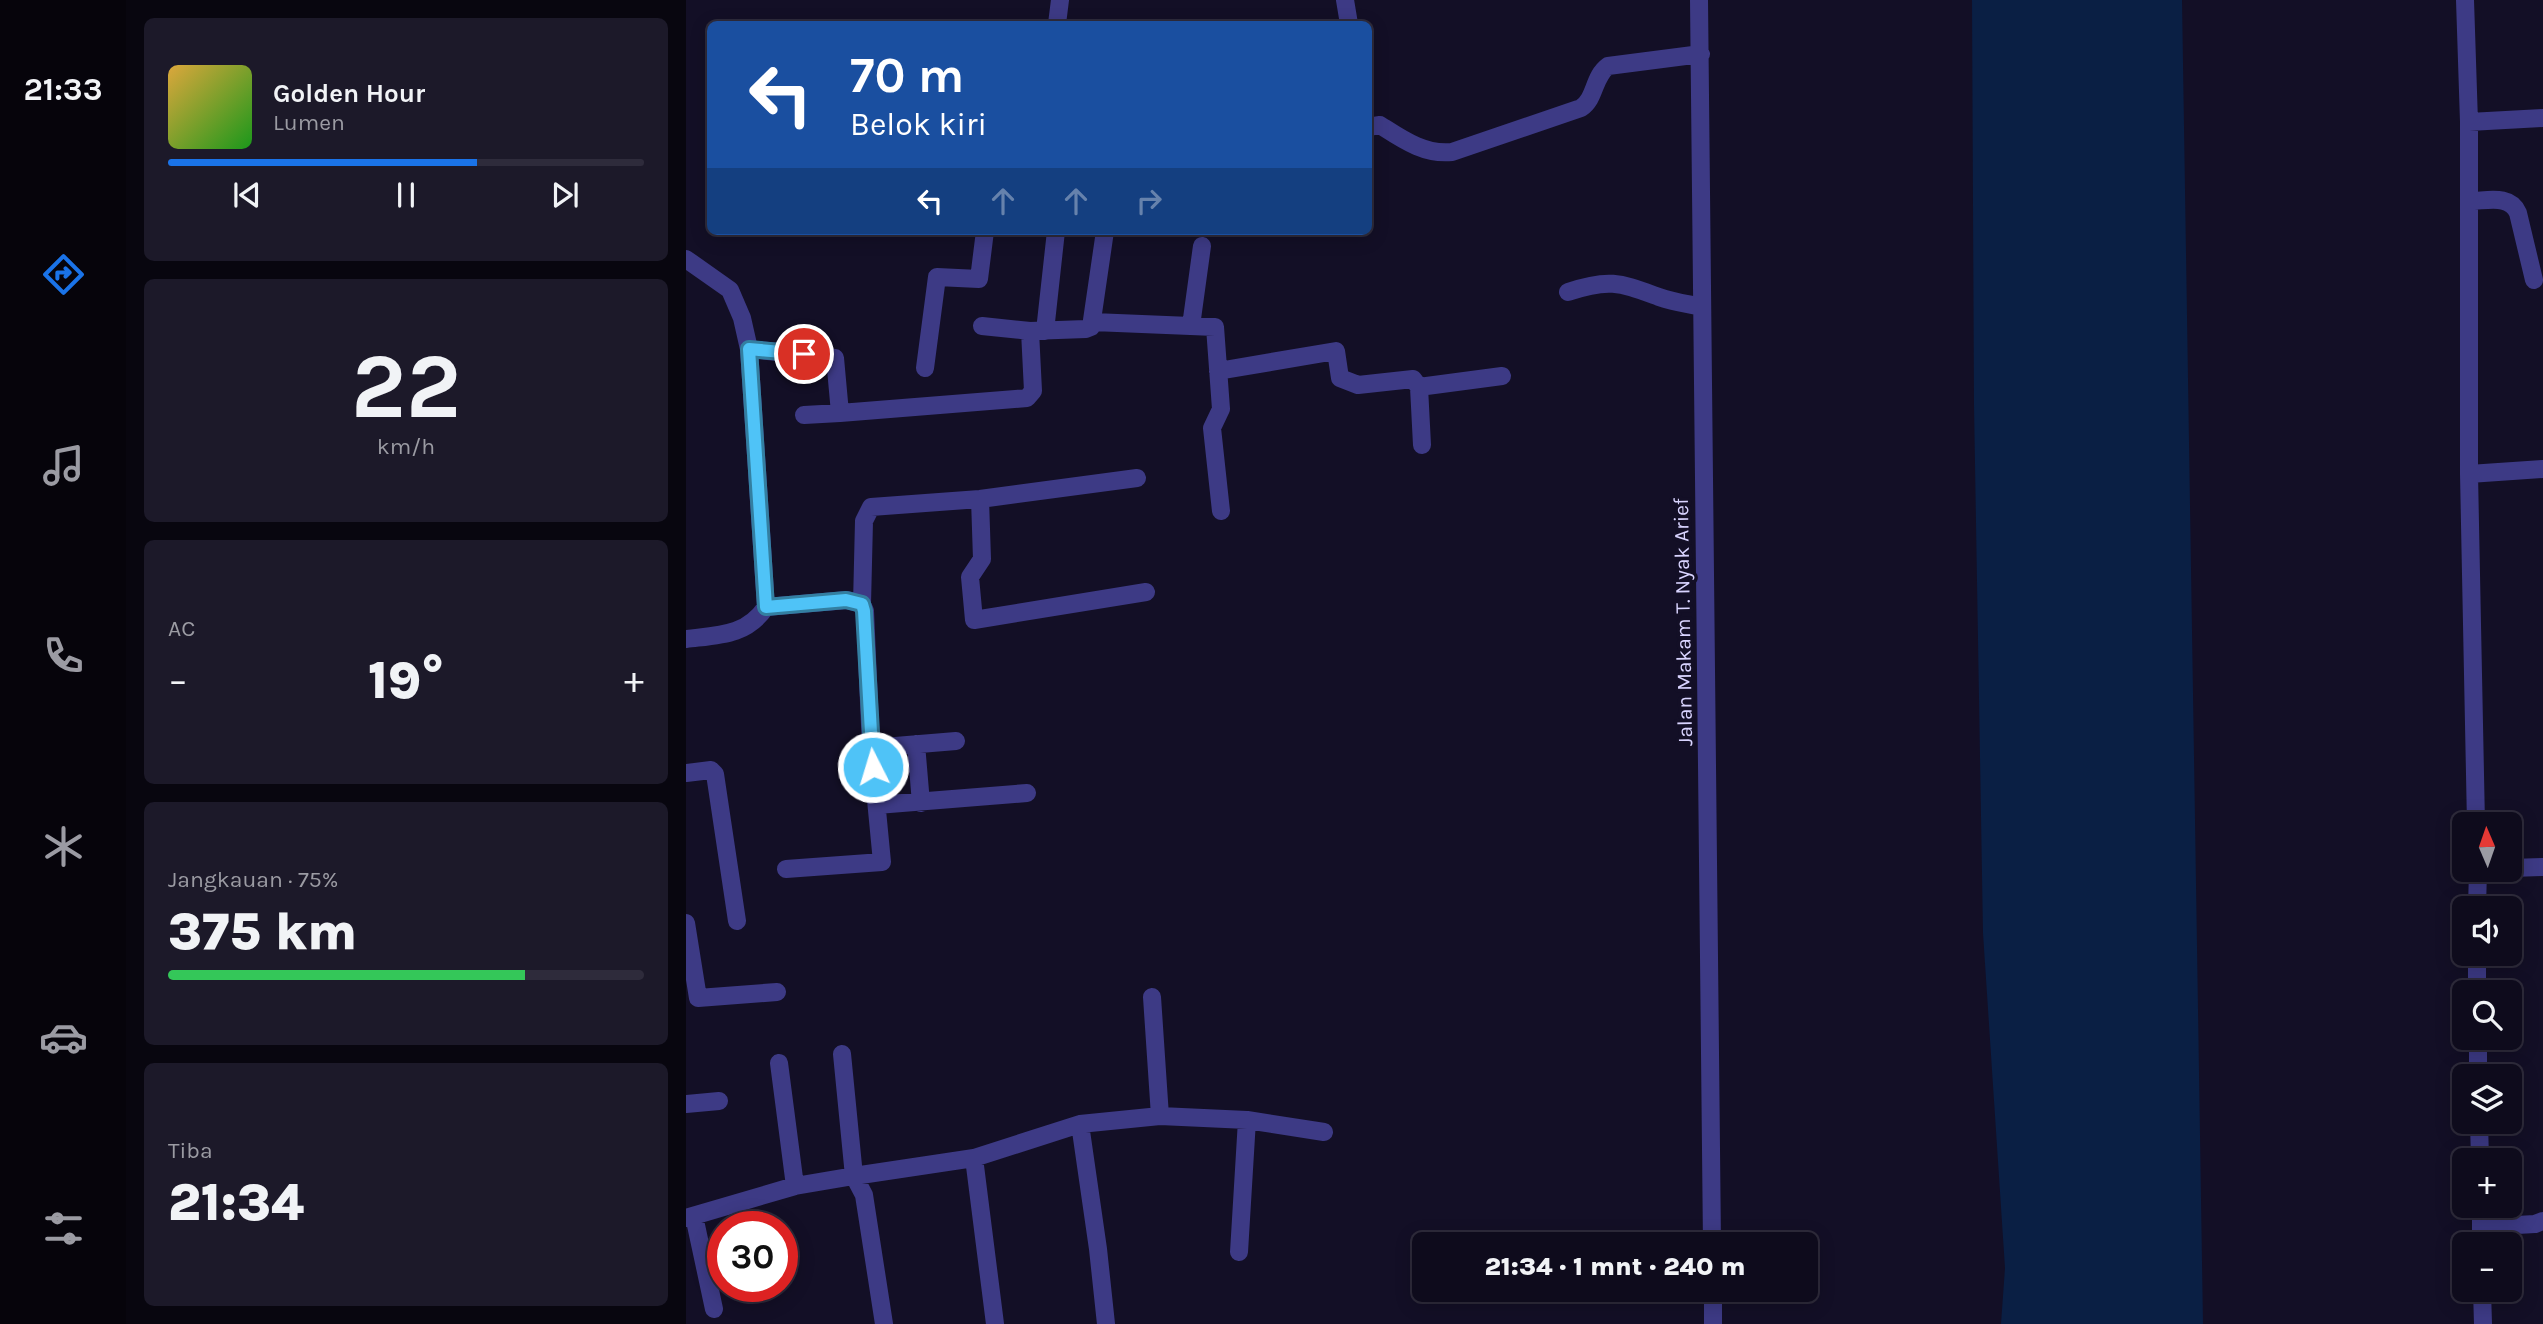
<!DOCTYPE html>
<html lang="id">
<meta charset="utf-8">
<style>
:root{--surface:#0e0b1c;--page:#1c1929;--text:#f1f3f6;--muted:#9b9ba3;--line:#2e2b3b;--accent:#1a73e8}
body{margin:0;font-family:Karla,sans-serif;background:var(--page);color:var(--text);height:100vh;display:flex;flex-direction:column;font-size:26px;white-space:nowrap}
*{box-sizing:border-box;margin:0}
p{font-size:23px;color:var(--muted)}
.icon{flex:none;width:38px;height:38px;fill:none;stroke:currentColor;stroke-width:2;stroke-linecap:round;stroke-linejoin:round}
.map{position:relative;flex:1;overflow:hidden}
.side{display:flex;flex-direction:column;gap:18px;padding:18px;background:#08060f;width:560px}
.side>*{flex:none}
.banner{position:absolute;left:21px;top:21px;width:665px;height:214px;border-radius:10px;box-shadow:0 4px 18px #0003,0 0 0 2px var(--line);background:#1a4fa0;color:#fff;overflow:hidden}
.needle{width:46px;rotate:358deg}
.buttons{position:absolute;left:1766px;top:812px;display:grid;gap:14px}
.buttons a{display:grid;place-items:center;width:70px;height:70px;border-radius:10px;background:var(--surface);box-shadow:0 4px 18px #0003,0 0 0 2px var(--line);font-size:35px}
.speed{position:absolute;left:21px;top:1211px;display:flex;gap:14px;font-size:35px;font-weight:700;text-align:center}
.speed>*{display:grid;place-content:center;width:91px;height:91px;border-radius:50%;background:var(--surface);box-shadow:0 4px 18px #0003,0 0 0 2px var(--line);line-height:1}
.speed .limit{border:10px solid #d22;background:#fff;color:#111}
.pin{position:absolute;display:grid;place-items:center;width:60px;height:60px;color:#fff;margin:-30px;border:4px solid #fff;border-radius:50%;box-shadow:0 2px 7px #0007}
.me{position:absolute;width:77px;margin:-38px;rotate:355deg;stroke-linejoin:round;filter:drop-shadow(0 0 5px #0008)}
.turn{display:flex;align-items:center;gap:24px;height:147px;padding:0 28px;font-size:32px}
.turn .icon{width:91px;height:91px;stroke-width:2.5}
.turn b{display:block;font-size:49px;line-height:60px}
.lanes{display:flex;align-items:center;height:66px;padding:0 28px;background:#0003;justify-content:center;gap:35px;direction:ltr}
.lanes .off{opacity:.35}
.big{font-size:52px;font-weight:800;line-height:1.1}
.side .tile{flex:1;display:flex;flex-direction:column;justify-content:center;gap:10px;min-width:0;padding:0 24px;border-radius:10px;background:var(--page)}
.side .dial{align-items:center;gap:0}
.dial b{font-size:91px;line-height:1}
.song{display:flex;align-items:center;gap:21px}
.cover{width:84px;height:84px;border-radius:10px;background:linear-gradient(135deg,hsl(40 70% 55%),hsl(120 70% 35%))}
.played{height:7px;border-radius:4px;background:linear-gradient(90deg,var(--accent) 65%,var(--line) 65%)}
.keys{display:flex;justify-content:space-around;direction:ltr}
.heat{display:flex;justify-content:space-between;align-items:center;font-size:38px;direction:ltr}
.charge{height:10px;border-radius:5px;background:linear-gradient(90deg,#34c759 75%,var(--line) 0)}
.trip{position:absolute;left:726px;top:1232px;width:406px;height:70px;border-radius:10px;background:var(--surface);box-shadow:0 4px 18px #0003,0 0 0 2px var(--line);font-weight:800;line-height:70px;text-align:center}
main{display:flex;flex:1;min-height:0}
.dock{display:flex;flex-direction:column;width:126px;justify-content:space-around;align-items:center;background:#06040b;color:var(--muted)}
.dock .icon{width:49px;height:49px}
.dock .current{color:var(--accent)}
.dock b{font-size:32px;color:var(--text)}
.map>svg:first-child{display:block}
.water{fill:#0a1f44}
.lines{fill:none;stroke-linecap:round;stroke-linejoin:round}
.minor{stroke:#3d3a85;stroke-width:18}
.route-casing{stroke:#337fa1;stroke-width:18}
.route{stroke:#4fc3f7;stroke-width:12}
.labels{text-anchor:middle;stroke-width:7;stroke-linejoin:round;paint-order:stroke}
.street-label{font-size:21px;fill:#d9d4ff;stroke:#130f26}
</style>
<main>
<nav class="dock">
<b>21:33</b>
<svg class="icon current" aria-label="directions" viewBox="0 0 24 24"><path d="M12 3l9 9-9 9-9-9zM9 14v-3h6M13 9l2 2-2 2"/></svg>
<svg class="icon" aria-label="music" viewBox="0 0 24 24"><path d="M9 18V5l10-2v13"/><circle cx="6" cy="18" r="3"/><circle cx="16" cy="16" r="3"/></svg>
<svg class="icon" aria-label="phone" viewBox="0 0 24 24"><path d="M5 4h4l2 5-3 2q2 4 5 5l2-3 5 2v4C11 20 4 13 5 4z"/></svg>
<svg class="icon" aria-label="climate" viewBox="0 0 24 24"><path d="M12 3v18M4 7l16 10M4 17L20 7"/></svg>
<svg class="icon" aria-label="car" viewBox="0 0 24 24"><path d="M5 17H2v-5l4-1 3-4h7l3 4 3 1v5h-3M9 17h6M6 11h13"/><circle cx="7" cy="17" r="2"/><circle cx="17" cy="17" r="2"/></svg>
<svg class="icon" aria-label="filters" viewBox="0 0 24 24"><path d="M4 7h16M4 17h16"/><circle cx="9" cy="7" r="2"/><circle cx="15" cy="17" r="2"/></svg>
</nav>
<section class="side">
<div class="tile">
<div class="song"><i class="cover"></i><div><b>Golden Hour</b><p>Lumen</p></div></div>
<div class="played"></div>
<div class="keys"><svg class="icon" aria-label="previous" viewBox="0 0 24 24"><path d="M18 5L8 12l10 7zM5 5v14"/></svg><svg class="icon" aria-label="pause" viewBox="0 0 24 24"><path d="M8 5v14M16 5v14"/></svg><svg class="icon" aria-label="next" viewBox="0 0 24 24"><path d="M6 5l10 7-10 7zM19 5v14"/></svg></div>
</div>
<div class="tile dial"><b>22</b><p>km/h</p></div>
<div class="tile"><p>AC</p>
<div class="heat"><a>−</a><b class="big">19°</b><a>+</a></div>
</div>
<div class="tile"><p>Jangkauan · 75%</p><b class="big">375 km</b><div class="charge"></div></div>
<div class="tile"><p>Tiba</p><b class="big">21:34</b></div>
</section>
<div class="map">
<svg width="1857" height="1324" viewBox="0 0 1857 1324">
<rect width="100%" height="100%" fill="#130f26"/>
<path class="water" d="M 1286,0 L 1496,0 L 1517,1324 L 1315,1324 L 1319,1268 L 1297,933 L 1288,405 Z"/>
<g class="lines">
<path class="minor" d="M 659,0 L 663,24
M 1013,0 L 1026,1244
M 1779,0 L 1783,122 L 1783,474 L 1790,824
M 371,24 L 374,0
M 1783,122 L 1857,118
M 682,127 L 694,125 C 716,139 738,155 766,152 L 895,108 C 910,98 907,77 922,66 L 1015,54
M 1784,201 C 1801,201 1824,194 1832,213 L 1848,280
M 0,259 L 44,290 L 56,318 L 63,349 L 80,607 C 60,636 33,635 0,639
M 882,292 C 924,278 934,283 973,297 C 987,302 1002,304 1016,307
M 407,322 L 529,327 L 535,409 L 526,428 L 535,511
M 296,326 L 344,331
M 505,326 L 516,246
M 359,331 L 370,231
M 63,349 L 149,358 L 154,413 L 341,398 L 347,391 L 344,331 L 400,329 L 405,327 L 419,231
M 239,368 L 251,277 L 293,279 L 299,231
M 532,371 L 650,351 L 654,378 L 672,385 L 727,379 L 733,387 L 736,445
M 733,387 L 816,376
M 118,415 L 154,413
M 1783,474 L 1857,469
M 294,499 L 296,559 L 284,577 L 288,620 L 460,592
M 176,604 L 178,521 L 185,507 L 294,499 L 451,478
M 80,607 L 161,600 L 176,604 L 179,611 L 185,748 L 196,862 L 100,869
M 230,744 L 235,803
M 185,748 L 270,741
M 0,773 L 25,770 L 29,774 L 51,921
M 191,805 L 341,793
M 1824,868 L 1857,867
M 1791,908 L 1792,870
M 0,923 L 12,998 L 91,992
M 1791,954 L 1791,992
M 1792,1038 L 1792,1076
M 156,1054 L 168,1176 L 288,1158 L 394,1124 L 474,1116 L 466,997
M 93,1063 L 109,1186
M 0,1104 L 33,1101
M 474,1116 L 561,1120 L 638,1132
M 1793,1122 L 1794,1160
M 394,1124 L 412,1249 L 420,1324
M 288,1158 L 309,1324
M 1795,1206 L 1795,1244
M 8,1216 L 28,1309
M 0,1218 L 109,1186 L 168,1176 L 178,1195 L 198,1324
M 1795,1227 L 1849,1224 L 1857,1221
M 553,1252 L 561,1120
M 1027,1290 L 1027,1324
M 1796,1290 L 1797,1324"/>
</g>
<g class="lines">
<defs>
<path id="route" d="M 118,354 L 63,349 L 80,607 L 160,600 L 176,604 L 178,611 L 187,767"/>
</defs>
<use href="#route" class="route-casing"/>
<use href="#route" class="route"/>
</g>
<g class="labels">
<g class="street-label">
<text transform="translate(997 622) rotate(-91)" y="7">Jalan Makam T. Nyak Arief</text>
</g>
</g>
</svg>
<div class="buttons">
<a><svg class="needle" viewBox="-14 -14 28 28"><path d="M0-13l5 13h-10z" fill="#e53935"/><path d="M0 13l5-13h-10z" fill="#9b9ba3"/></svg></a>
<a><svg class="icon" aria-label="sound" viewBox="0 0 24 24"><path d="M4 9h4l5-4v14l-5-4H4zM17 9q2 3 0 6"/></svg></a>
<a><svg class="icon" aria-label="search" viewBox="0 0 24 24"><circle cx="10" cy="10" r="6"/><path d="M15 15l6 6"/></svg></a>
<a><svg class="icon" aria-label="layers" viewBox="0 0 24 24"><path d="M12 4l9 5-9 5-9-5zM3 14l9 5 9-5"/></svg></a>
<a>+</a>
<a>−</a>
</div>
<div class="speed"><div class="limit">30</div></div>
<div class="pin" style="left:118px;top:354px;background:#d93025"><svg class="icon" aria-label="arrive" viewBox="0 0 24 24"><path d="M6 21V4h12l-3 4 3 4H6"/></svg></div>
<svg class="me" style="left:187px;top:767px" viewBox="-20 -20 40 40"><circle r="17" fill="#4fc3f7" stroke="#fff" stroke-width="3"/><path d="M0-11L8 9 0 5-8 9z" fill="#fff"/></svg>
<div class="trip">21:34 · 1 mnt · 240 m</div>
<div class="banner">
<div class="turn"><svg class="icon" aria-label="left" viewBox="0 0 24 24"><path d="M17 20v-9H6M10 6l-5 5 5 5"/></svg><div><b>70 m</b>Belok kiri</div></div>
<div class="lanes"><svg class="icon" aria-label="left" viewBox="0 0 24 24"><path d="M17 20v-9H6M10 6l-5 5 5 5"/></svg><svg class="icon off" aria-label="ahead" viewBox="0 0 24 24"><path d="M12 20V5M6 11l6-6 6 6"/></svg><svg class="icon off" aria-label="ahead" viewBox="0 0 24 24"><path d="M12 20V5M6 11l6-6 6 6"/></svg><svg class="icon off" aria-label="right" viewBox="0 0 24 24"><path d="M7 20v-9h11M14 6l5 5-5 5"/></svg></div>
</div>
</div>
</main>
